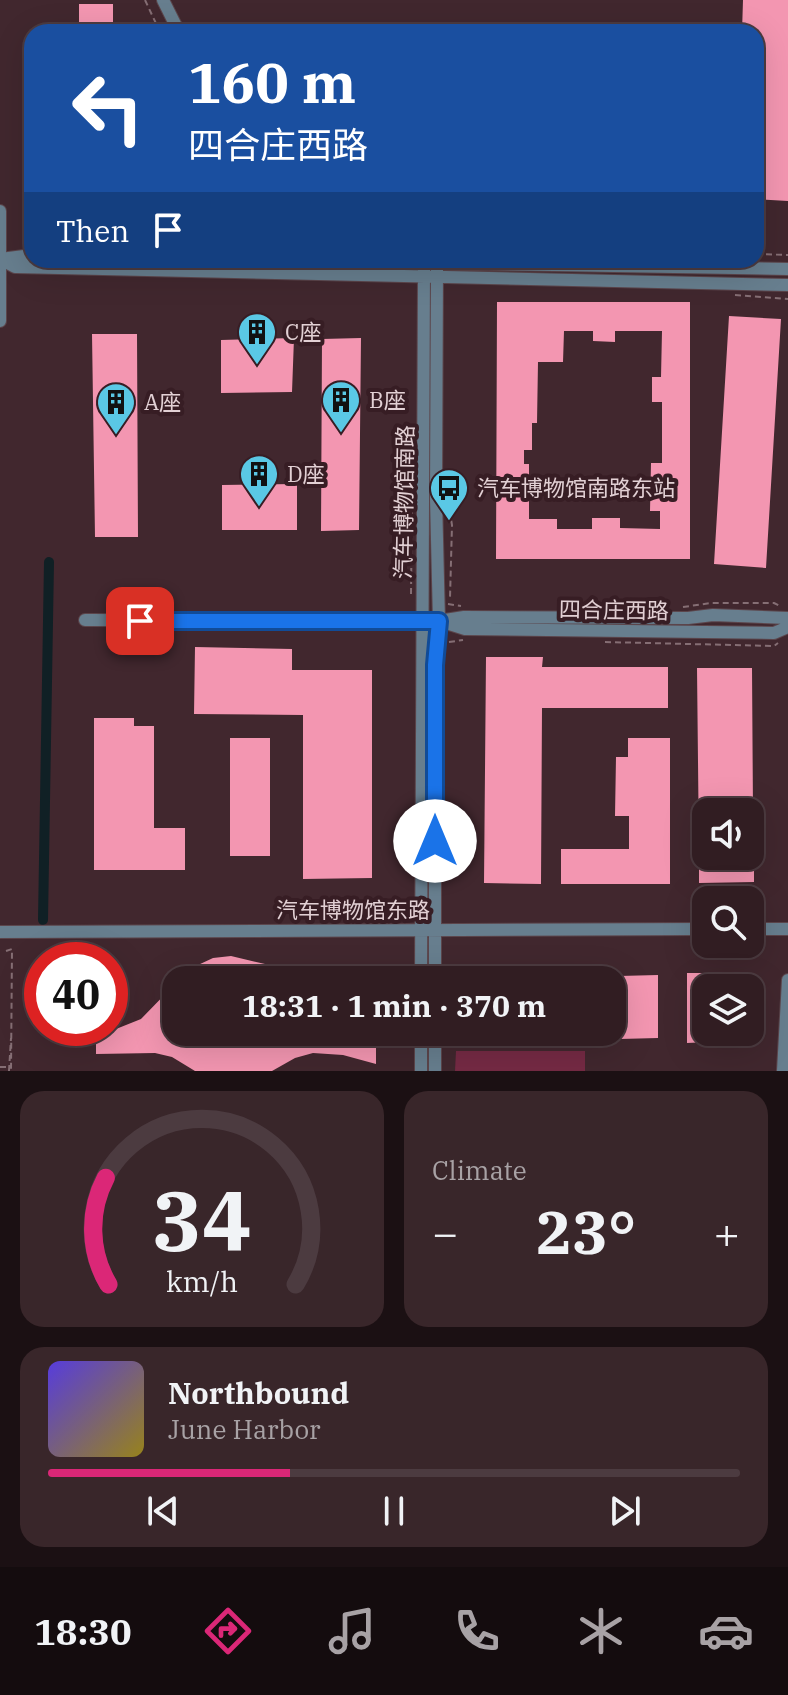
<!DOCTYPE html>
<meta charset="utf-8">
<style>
:root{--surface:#311d22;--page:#39262a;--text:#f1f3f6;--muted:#a8a2a5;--line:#4c3b40;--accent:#db2777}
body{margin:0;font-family:"IBM Plex Serif","Noto Sans SC",serif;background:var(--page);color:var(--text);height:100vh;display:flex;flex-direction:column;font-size:30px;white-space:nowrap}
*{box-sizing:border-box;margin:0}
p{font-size:26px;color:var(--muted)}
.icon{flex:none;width:44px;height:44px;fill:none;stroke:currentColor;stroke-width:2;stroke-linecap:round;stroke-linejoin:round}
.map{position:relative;height:1071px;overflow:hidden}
.panel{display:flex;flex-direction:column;gap:20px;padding:20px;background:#1b1013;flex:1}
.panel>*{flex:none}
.guide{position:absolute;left:24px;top:24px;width:740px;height:244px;border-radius:24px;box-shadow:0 8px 32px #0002,0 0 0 2px var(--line);background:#1a4fa0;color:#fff;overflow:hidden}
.tools{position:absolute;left:692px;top:798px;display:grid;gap:16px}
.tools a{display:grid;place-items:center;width:72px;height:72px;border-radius:16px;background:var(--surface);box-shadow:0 8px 32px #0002,0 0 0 2px var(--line);font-size:40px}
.speed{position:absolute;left:24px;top:942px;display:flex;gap:16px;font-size:40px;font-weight:700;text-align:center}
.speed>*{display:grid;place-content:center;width:104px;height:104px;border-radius:50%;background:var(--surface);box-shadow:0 8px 32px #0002,0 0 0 2px var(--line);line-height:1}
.speed .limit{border:12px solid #d22;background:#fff;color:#111}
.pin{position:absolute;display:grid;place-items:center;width:68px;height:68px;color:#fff;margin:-34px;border-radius:16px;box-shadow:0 4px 12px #0006}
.me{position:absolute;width:88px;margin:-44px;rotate:0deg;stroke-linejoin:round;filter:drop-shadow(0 0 6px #0008)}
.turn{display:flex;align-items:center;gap:28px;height:168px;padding:0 32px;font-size:36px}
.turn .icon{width:104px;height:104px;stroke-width:2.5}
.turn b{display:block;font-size:56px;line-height:68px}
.then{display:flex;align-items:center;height:76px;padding:0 32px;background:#0003;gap:16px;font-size:30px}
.big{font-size:60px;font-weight:700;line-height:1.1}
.panel .tile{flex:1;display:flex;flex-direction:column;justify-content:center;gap:12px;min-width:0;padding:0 28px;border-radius:24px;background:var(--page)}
.panel .dial{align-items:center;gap:0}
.dial svg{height:208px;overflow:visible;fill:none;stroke:var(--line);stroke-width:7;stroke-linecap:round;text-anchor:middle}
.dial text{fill:var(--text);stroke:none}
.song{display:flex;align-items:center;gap:24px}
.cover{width:96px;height:96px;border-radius:12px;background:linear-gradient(135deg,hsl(250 70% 55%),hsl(50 70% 35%))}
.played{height:8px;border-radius:4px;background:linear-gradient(90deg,var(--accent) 35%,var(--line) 35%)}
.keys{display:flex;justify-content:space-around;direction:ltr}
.heat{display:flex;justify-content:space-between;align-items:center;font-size:44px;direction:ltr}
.panel .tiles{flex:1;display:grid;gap:20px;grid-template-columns:1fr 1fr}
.tile:last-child{grid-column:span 2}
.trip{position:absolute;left:162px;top:966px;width:464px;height:80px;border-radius:24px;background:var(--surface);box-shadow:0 8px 32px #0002,0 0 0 2px var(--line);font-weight:700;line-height:80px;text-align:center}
.dock{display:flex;height:128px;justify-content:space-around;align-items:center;background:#140c0e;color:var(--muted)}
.dock .icon{width:56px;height:56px}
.dock .on{color:var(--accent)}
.dock b{font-size:36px;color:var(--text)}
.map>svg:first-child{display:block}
.green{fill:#752a44}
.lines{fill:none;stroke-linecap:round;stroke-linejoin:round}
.canal{stroke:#102025;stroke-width:10}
.building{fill:#f396b1;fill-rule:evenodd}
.secondary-casing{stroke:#5b454b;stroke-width:14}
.path{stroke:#856e74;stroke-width:2;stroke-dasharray:6 4;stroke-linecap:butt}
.secondary{stroke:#677e8e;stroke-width:12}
.route-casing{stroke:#114b97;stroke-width:20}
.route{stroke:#1a73e8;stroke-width:14}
.labels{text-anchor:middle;stroke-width:8;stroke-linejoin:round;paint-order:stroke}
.poi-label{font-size:22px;fill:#e2d0d4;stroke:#371d24;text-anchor:start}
.street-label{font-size:22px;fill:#e2d0d4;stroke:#371d24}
</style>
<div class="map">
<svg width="788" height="1071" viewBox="0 0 788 1071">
<rect width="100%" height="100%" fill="#41272e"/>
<path class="green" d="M 456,1051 L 585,1051 L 585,1071 L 455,1071 Z"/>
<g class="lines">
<path class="canal" d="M 43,920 L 49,562"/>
</g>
<path class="building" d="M 743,0 L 788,0 L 788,201 L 756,199 L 756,32 L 742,32 Z
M 79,4 L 113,4 L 113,32 L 79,32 Z
M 497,302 L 690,302 L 690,559 L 496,559 ZM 564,331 L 593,331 L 593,341 L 615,342 L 615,331 L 662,331 L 661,377 L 652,377 L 652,402 L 662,402 L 662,463 L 651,463 L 650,511 L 660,511 L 660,529 L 620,528 L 620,518 L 592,518 L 592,529 L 557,529 L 557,519 L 529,519 L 529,464 L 524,464 L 524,450 L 532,450 L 532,423 L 537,423 L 538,362 L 563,362 Z
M 729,316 L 781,319 L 766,568 L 714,564 Z
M 92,334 L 137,334 L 138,537 L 95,537 Z
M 294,338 L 292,392 L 221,393 L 221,340 Z
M 361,338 L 359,530 L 321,531 L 322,339 Z
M 297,484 L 297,530 L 222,530 L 222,485 Z
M 195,647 L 292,649 L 292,670 L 372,670 L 372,878 L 303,879 L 303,715 L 194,714 Z
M 486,657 L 543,657 L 542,667 L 668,667 L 668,708 L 542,708 L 541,884 L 484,883 Z
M 697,668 L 752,668 L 753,812 L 706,812 L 706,855 L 699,855 Z
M 94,718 L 134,718 L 134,726 L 154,726 L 154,828 L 185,828 L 185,870 L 94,870 Z
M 230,738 L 270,738 L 270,856 L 230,856 Z
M 628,738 L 670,738 L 670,884 L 561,884 L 561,849 L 629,849 L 629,816 L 615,816 L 616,757 L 628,757 Z
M 699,856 L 754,856 L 754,882 L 699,883 Z
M 231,956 L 265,964 L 288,980 L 179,980 L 198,965 L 213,958 Z
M 687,973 L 730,973 L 730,988 L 706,988 L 706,1032 L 731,1032 L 731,1041 L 687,1043 Z
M 658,975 L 658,1038 L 620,1039 L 619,976 Z
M 176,983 L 176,1032 L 347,1032 L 376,1044 L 376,1064 L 343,1055 L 313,1053 L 295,1058 L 272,1071 L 195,1071 L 172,1057 L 155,1053 L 96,1054 L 96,1037 L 141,1019 Z
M 547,1032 L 586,1032 L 586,1040 L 548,1040 Z"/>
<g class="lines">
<defs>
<path id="secondary" d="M 163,0 L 179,32
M 0,211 L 0,321
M 0,259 L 15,267 L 788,285
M 0,259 L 32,255
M 251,260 L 788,269
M 85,620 L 439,621 L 464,617 L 688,618 L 713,615 L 788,618
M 443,622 L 465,629 L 774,633 L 788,627
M 750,929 L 788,929
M 0,932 L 706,929
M 421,980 L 424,265
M 435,980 L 435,665 L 439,621 L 436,498 L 437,265
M 435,1032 L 435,1071
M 421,1071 L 421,1032
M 783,1071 L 788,980"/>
</defs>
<use href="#secondary" class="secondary-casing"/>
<path class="path" d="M 145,0 L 160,32
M 756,254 L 788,255
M 735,295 L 788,299
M 448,501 L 452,525 L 450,598
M 411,594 L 412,504
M 448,604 L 461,606
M 683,607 L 711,603 L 774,603 L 780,606
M 449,642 L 463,640
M 605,642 L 774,646 L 778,643
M 6,951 L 12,949 L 11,1071
M 0,1067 L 8,1067
M 9,1071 L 11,1038"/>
<use href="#secondary" class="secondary"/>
</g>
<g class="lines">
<defs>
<path id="route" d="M 140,621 L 439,621 L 435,665 L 435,841"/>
</defs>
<use href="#route" class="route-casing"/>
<use href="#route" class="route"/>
</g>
<defs>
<symbol id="building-pin" viewBox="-11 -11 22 30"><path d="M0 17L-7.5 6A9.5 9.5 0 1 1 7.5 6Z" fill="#5ac8e5" stroke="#371d24"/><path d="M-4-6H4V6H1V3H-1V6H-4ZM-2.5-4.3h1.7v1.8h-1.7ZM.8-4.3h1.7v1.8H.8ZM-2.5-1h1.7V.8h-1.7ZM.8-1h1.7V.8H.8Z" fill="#111"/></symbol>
<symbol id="bus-pin" viewBox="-11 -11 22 30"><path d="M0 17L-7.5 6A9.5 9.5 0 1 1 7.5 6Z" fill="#5ac8e5" stroke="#371d24"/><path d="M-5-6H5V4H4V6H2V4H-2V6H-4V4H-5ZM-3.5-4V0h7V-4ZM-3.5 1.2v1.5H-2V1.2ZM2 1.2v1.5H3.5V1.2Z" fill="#111"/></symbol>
</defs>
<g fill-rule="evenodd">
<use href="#building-pin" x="235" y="310" width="44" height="60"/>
<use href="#building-pin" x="319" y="378" width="44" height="60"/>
<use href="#building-pin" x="94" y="380" width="44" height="60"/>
<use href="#building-pin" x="237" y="452" width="44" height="60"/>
<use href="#bus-pin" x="427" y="466" width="44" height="60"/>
</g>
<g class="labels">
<g class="poi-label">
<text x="285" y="340">C座</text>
<text x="369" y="408">B座</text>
<text x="144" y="410">A座</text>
<text x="287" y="482">D座</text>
<text x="477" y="496">汽车博物馆南路东站</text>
</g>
<g class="street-label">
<text transform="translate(404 502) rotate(-89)" y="8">汽车博物馆南路</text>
<text transform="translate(614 610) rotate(1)" y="8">四合庄西路</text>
<text x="353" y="918">汽车博物馆东路</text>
</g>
</g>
</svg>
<div class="tools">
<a><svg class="icon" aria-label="sound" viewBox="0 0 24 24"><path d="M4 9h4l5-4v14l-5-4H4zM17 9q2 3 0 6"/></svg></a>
<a><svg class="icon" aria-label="search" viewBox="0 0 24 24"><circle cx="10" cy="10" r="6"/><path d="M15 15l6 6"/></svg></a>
<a><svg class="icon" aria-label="layers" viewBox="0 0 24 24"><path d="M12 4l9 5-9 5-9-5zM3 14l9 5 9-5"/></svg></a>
</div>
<div class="speed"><div class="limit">40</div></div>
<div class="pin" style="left:140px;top:621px;background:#d93025"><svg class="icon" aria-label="arrive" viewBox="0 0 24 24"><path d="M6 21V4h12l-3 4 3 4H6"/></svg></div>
<svg class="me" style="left:435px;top:841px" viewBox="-20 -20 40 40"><circle r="19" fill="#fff"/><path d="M0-13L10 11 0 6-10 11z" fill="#1a73e8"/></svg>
<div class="trip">18:31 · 1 min · 370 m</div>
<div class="guide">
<div class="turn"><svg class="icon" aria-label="left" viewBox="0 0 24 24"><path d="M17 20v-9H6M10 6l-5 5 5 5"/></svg><div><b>160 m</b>四合庄西路</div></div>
<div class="then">Then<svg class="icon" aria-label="arrive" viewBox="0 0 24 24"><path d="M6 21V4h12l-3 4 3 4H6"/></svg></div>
</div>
</div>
<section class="panel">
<div class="tiles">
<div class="tile dial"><svg viewBox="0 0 100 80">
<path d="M14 69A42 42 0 1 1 86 69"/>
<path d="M14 69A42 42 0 0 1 13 28" stroke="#db2777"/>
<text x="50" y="56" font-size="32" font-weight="700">34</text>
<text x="50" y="72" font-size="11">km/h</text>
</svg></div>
<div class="tile"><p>Climate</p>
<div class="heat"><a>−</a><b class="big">23°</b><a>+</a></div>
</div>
<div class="tile">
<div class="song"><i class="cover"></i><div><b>Northbound</b><p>June Harbor</p></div></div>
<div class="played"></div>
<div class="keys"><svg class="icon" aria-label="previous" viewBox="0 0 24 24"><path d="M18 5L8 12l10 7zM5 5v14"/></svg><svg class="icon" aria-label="pause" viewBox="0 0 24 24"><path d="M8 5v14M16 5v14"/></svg><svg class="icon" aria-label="next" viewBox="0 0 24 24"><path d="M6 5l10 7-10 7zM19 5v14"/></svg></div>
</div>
</div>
</section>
<nav class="dock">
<b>18:30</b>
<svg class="icon on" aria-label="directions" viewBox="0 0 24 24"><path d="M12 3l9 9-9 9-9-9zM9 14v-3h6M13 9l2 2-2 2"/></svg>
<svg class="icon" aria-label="music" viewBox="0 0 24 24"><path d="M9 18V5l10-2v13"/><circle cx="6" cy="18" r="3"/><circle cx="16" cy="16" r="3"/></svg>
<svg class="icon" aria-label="phone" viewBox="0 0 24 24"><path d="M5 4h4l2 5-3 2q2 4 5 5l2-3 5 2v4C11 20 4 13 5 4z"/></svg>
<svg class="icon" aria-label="climate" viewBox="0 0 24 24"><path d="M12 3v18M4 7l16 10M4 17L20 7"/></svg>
<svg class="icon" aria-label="car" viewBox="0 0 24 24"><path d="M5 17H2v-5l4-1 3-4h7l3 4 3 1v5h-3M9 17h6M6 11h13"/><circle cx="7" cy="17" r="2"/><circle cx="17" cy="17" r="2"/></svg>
</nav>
